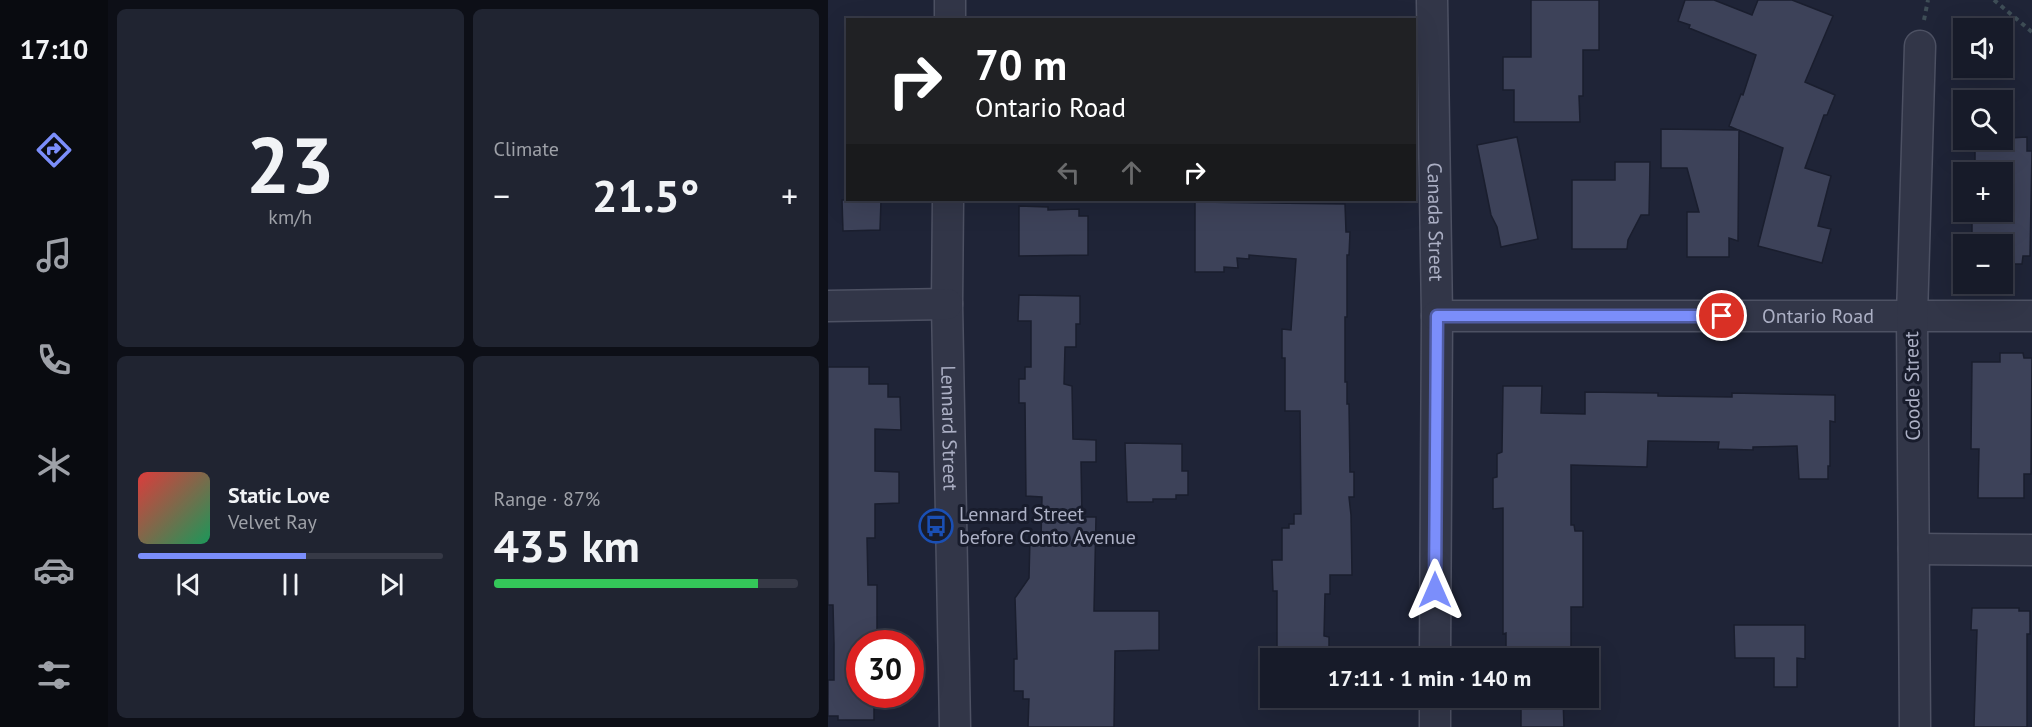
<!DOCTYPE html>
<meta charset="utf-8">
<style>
:root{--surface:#171b29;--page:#202431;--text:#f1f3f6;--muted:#9ea1a8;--line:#363946;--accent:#7b8efb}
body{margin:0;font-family:"PT Sans",sans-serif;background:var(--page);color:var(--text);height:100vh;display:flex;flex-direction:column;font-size:22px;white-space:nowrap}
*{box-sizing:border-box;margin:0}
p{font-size:20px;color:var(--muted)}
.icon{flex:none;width:33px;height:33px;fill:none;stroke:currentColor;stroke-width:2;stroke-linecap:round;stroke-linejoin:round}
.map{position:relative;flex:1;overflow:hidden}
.side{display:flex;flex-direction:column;gap:9px;padding:9px;background:#0d0f17;width:720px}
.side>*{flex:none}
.top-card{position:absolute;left:18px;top:18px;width:570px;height:183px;border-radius:0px;box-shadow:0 6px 24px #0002,0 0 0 2px var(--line);background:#202124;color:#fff;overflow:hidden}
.buttons{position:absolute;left:1125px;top:18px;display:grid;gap:12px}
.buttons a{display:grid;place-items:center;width:60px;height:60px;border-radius:0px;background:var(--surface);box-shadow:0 6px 24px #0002,0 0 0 2px var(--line);font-size:30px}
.speed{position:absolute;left:18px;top:630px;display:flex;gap:12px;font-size:30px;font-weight:700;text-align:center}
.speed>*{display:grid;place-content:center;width:78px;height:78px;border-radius:50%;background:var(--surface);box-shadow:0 6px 24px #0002,0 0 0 2px var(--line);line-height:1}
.speed .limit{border:9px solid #d22;background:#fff;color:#111}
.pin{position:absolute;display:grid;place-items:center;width:51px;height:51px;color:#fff;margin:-26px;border:3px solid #fff;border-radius:50%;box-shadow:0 2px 6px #0007}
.me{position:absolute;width:66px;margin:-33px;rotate:0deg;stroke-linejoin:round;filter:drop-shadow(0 0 4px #0008)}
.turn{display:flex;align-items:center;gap:21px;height:126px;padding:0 30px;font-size:27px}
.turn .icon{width:78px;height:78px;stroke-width:2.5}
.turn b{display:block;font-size:42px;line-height:51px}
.lanes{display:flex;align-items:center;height:57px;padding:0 30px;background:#0003;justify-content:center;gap:30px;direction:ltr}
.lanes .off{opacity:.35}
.big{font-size:45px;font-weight:700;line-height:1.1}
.side .tile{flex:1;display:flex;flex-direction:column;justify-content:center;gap:9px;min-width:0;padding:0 21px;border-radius:9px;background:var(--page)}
.side .dial{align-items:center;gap:0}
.dial b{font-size:78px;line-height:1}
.song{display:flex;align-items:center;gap:18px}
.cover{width:72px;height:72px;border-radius:9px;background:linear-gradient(135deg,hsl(0 70% 55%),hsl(150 70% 35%))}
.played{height:6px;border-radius:3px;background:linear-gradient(90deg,var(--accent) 55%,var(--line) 55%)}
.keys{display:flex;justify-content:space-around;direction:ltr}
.heat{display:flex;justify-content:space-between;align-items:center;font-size:33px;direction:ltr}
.charge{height:9px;border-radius:4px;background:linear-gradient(90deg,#34c759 87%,var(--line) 0)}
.side .tiles{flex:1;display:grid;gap:9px;grid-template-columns:repeat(2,1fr)}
.trip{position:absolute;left:432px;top:648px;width:339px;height:60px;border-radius:0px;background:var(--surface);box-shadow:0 6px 24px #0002,0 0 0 2px var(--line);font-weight:700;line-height:60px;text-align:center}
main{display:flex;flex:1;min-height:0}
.menu{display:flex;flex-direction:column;width:108px;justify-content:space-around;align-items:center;background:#090b10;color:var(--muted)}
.menu .icon{width:42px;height:42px}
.menu .current{color:var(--accent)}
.menu b{font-size:27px;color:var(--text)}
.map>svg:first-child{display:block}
.building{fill:#3d4259;stroke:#1a1e2e;stroke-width:1.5}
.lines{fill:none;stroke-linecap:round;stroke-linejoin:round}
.minor-casing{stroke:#4d5163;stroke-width:33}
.path{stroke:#3e4d56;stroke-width:4;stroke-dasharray:4.5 4.5;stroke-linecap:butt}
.minor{stroke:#323648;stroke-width:30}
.route-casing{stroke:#505ca3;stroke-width:15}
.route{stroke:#7b8efb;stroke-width:10}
.labels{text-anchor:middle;stroke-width:6;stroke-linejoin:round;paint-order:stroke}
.street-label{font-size:20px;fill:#acb0c5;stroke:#181c2c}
.poi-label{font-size:20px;fill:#acb0c5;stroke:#181c2c;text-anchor:start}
</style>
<main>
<nav class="menu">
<b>17:10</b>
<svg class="icon current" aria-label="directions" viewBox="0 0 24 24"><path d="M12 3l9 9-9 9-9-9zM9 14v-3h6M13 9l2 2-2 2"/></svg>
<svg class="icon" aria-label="music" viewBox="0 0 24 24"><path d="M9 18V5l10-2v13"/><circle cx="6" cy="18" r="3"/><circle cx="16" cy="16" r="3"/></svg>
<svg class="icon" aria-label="phone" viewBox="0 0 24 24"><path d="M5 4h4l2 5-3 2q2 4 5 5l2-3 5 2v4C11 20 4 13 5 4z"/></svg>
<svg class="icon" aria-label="climate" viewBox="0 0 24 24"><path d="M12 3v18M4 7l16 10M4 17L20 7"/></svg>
<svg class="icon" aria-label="car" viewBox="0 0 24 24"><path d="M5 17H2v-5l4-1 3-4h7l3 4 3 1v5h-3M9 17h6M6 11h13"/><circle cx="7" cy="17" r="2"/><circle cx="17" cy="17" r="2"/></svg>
<svg class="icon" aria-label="filters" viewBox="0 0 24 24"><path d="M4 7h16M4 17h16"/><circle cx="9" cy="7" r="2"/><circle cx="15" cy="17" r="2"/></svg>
</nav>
<section class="side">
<div class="tiles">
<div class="tile dial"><b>23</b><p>km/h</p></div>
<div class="tile"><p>Climate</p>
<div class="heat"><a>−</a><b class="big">21.5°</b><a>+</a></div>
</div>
<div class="tile">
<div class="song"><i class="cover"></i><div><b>Static Love</b><p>Velvet Ray</p></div></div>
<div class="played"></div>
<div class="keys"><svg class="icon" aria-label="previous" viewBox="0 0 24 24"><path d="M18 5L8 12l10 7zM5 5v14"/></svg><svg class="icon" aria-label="pause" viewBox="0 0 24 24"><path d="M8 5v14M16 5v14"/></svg><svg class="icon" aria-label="next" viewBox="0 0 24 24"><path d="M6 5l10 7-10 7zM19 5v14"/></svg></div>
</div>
<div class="tile"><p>Range · 87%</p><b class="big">435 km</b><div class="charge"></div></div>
</div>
</section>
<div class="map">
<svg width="1204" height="727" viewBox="0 0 1204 727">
<rect width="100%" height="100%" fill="#1f2437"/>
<path class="building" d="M 703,0 L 771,0 L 771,50 L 755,50 L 755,96 L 751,96 L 752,122 L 686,122 L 686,90 L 675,90 L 675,57 L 703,57 Z
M 857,0 L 886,0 L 924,15 L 930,0 L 964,0 L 1005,16 L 977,82 L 1007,95 L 999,115 L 996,115 L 977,168 L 1003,176 L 990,226 L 1003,229 L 994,263 L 930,246 L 955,148 L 911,130 L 910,241 L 901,238 L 901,257 L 859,257 L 859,212 L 871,212 L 859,168 L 833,168 L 833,129 L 910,130 L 901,126 L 913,94 L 915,95 L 928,55 L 861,28 L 862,25 L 850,21 Z
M 689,137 L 710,239 L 673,247 L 669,227 L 663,215 L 649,145 Z
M 1199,137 L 1199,151 L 1204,151 L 1202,256 L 1195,256 L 1194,264 L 1174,264 L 1174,244 L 1144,244 L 1144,212 L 1174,212 L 1174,172 L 1144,172 L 1144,170 L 1147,170 L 1147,140 Z
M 787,162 L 822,162 L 821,215 L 813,215 L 800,240 L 799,249 L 744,249 L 744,180 L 787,180 Z
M 14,200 L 53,200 L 52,230 L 15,231 Z
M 367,202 L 517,204 L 518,232 L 522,232 L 521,255 L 519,255 L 519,317 L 517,317 L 517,382 L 519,382 L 519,404 L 521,404 L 522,472 L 526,472 L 526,497 L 521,497 L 523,515 L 524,575 L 502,575 L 502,594 L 497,594 L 496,636 L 501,637 L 501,658 L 449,658 L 449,591 L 445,591 L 444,560 L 454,560 L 454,528 L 461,528 L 461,524 L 466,524 L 466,514 L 473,514 L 472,411 L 457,411 L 457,358 L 454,358 L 454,329 L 463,330 L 468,259 L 421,255 L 421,259 L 409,258 L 410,268 L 396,267 L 396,272 L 367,272 Z
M 191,206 L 220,207 L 220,210 L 251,209 L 251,216 L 260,216 L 260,255 L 191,256 Z
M 191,295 L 252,296 L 252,324 L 248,324 L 248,347 L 237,347 L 236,384 L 244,386 L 245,439 L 268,440 L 268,462 L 253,462 L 254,517 L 268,517 L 266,611 L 331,611 L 331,650 L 287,651 L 286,727 L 200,727 L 201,699 L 195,699 L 195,691 L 186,691 L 186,659 L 189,659 L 187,598 L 201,578 L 202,538 L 213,539 L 214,497 L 198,496 L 197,403 L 191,403 L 191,379 L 197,379 L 197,367 L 203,367 L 203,321 L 190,321 Z
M 1172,353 L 1195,353 L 1196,358 L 1204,358 L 1203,474 L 1196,474 L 1196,498 L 1150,498 L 1151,449 L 1143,449 L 1144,362 L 1172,362 Z
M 0,367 L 41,367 L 41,384 L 60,384 L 60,397 L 72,397 L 73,430 L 47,429 L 47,471 L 71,472 L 71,503 L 47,504 L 47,538 L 39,538 L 40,585 L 49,585 L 49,639 L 39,639 L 39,644 L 32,644 L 32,694 L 46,694 L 46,720 L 10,720 L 10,716 L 0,716 L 0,680 L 6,680 L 6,644 L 5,605 L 0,605 Z
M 675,386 L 714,386 L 713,413 L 757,414 L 757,392 L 830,393 L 830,396 L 904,397 L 904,393 L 1007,395 L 1007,422 L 1002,421 L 1002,466 L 1000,466 L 1000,479 L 971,479 L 969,446 L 925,447 L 925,450 L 890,449 L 891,442 L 820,441 L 819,467 L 743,465 L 743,525 L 746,525 L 747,531 L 755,531 L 755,607 L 743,607 L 743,658 L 678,658 L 678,633 L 675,634 L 675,508 L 665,509 L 665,478 L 669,477 L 669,454 L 674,452 Z
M 297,443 L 354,444 L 354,471 L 360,471 L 360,495 L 348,495 L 348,499 L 325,499 L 325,502 L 299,502 Z
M 1144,608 L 1191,608 L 1191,611 L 1202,611 L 1202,634 L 1199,634 L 1199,727 L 1146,727 L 1149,630 L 1143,630 Z
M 906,625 L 977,625 L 977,659 L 969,658 L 969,687 L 946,687 L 946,658 L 907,658 Z
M 678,698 L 735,698 L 736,727 L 693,727 L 693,700 L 678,700 Z"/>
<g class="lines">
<defs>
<g id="minor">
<path id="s1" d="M 604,0 L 609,316 L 607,658"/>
<path d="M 122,20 L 122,0"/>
<path id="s2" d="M 120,200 L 119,304 L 127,727"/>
<path d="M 0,306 L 119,304"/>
<path id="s3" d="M 609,316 L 1204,316"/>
<path d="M 1086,549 L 1204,550"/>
<path d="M 607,727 L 607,698"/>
<path d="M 1087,727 L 1084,316 L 1092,46"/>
</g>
</defs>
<use href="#minor" class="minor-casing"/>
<path class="path" d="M 1166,0 L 1204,32
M 1096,20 L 1100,0"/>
<use href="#minor" class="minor"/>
</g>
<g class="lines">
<defs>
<path id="route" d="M 607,590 L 609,316 L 894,316"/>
</defs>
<use href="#route" class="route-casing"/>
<use href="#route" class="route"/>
</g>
<defs>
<symbol id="bus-ring" viewBox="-11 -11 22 22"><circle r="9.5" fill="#181c2c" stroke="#1a4fb4" stroke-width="1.5"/><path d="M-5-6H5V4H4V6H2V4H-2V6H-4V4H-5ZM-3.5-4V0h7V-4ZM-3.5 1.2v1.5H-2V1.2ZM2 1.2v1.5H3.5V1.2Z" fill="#1a4fb4"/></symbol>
</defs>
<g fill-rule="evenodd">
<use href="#bus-ring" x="89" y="507" width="38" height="38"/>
</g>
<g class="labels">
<g class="street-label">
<text dy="7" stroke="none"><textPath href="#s1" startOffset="222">Canada Street</textPath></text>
<text dy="7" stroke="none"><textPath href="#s3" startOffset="381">Ontario Road</textPath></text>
<text transform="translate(1084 386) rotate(-91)" y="7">Coode Street</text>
<text dy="7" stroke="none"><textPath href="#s2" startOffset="228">Lennard Street</textPath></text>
</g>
<g class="poi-label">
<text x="131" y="521">Lennard Street<tspan x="131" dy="23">before Conto Avenue</tspan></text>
</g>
</g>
</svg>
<div class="buttons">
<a><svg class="icon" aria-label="sound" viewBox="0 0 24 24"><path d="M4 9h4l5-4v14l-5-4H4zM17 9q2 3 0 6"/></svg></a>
<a><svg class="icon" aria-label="search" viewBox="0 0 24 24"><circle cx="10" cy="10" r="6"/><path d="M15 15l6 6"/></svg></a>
<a>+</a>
<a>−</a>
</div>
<div class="speed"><div class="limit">30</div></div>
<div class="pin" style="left:894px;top:316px;background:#d93025"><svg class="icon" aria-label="arrive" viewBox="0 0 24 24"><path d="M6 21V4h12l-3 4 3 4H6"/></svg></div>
<svg class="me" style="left:607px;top:590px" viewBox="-20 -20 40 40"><path d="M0-17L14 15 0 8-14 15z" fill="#7b8efb" stroke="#fff" stroke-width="4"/></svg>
<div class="trip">17:11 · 1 min · 140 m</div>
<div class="top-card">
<div class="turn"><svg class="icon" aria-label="right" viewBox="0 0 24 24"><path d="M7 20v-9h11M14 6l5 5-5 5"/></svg><div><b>70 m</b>Ontario Road</div></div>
<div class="lanes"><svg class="icon off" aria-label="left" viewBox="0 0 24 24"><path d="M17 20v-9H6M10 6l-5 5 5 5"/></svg><svg class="icon off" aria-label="ahead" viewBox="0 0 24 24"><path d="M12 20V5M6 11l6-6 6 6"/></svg><svg class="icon" aria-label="right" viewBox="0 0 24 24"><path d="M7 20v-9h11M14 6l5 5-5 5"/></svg></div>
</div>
</div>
</main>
